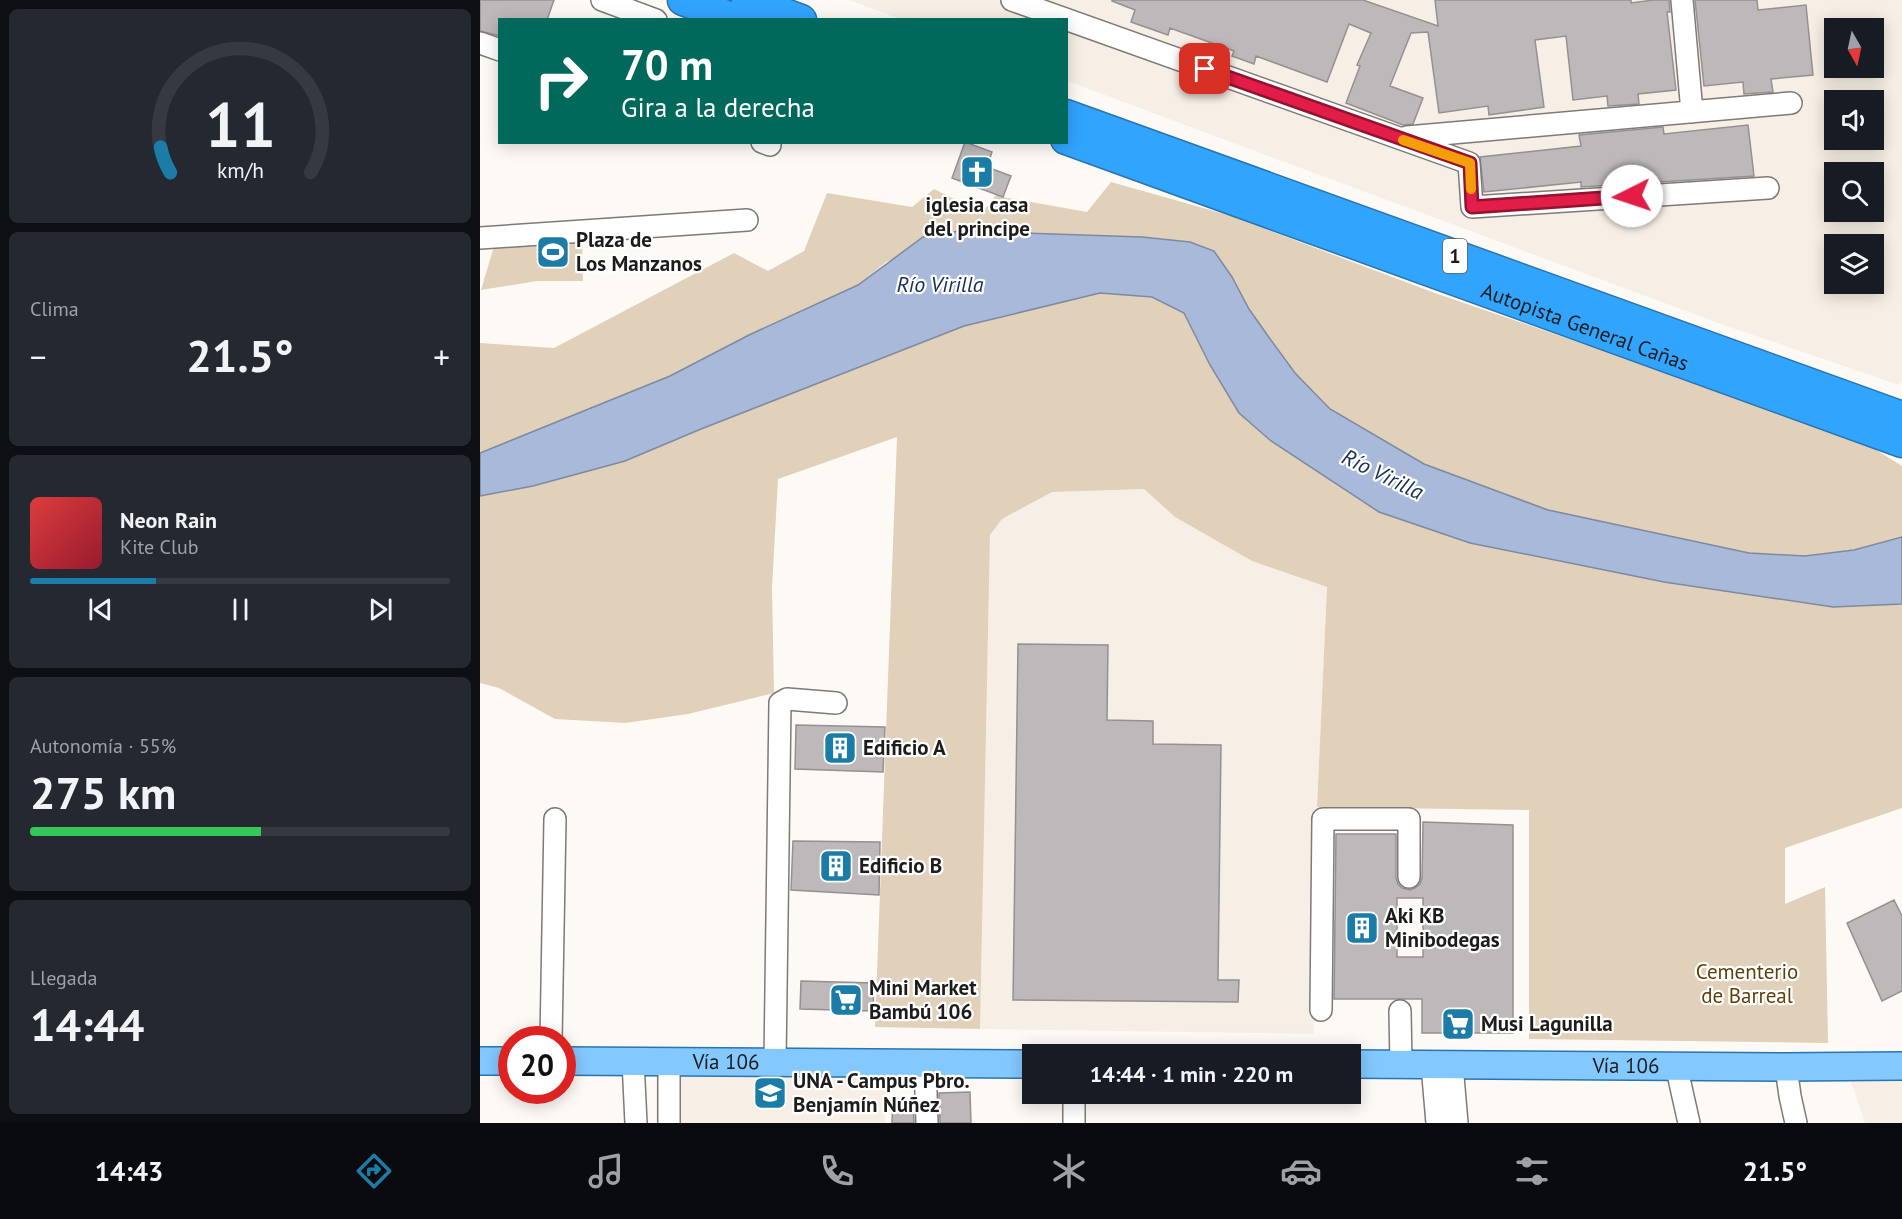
<!DOCTYPE html>
<html lang="es">
<meta charset="utf-8">
<style>
:root{--surface:#171b24;--page:#242831;--text:#f1f3f6;--muted:#9ea1a6;--line:#363941;--accent:#1b7ca8}
body{margin:0;font-family:"PT Sans",sans-serif;background:var(--page);color:var(--text);height:100vh;display:flex;flex-direction:column;font-size:22px;white-space:nowrap}
*{box-sizing:border-box;margin:0}
p{font-size:20px;color:var(--muted)}
.icon{flex:none;width:33px;height:33px;fill:none;stroke:currentColor;stroke-width:2;stroke-linecap:round;stroke-linejoin:round}
.map{position:relative;flex:1;overflow:hidden}
.drawer{display:flex;flex-direction:column;gap:9px;padding:9px;background:#0d0f14;width:480px}
.drawer>*{flex:none}
.hud{position:absolute;left:18px;top:18px;width:570px;height:126px;border-radius:0px;box-shadow:0 3px 15px #0003;background:#00695c;color:#fff;overflow:hidden}
.needle{width:39px;rotate:171deg}
.controls{position:absolute;left:1344px;top:18px;display:grid;gap:12px}
.controls a{display:grid;place-items:center;width:60px;height:60px;border-radius:0px;background:var(--surface);box-shadow:0 3px 15px #0003;font-size:30px}
.speed{position:absolute;left:18px;top:1026px;display:flex;gap:12px;font-size:30px;font-weight:700;text-align:center}
.speed>*{display:grid;place-content:center;width:78px;height:78px;border-radius:50%;background:var(--surface);box-shadow:0 3px 15px #0003;line-height:1}
.speed .limit{border:9px solid #d22;background:#fff;color:#111}
.pin{position:absolute;display:grid;place-items:center;width:51px;height:51px;color:#fff;margin:-26px;border-radius:12px;box-shadow:0 3px 9px #0006}
.me{position:absolute;width:66px;margin:-33px;rotate:266deg;stroke-linejoin:round;filter:drop-shadow(0 0 4px #0008)}
.turn{display:flex;align-items:center;gap:21px;height:126px;padding:0 24px;font-size:27px}
.turn .icon{width:78px;height:78px;stroke-width:2.5}
.turn b{display:block;font-size:42px;line-height:51px}
.big{font-size:45px;font-weight:600;line-height:1.1}
.drawer .tile{flex:1;display:flex;flex-direction:column;justify-content:center;gap:9px;min-width:0;padding:0 21px;border-radius:9px;background:var(--page)}
.drawer .dial{align-items:center;gap:0}
.dial svg{height:156px;overflow:visible;fill:none;stroke:var(--line);stroke-width:7;stroke-linecap:round;text-anchor:middle}
.dial text{fill:var(--text);stroke:none}
.song{display:flex;align-items:center;gap:18px}
.cover{width:72px;height:72px;border-radius:9px;background:linear-gradient(135deg,hsl(0 70% 55%),hsl(350 70% 35%))}
.played{height:6px;border-radius:3px;background:linear-gradient(90deg,var(--accent) 30%,var(--line) 30%)}
.keys{display:flex;justify-content:space-around;direction:ltr}
.heat{display:flex;justify-content:space-between;align-items:center;font-size:33px;direction:ltr}
.charge{height:9px;border-radius:4px;background:linear-gradient(90deg,#34c759 55%,var(--line) 0)}
.trip{position:absolute;left:542px;top:1044px;width:339px;height:60px;border-radius:0px;background:var(--surface);box-shadow:0 3px 15px #0003;font-weight:600;line-height:60px;text-align:center}
.tabs{display:flex;height:96px;justify-content:space-around;align-items:center;background:#090b0e;color:var(--muted)}
.tabs .icon{width:42px;height:42px}
.tabs .on{color:var(--accent)}
.tabs b{font-size:27px;color:var(--text)}
main{display:flex;flex:1;min-height:0}
.map>svg:first-child{display:block}
.built{fill:#f7efe5;fill-rule:evenodd}
.green{fill:#e1d0ba}
.water{fill:#a8b9d9;stroke:#7e8aa0;stroke-width:1.5}
.building{fill:#bdb8b9;stroke:#959092;stroke-width:1.5;fill-rule:evenodd}
.lines{fill:none;stroke-linecap:round;stroke-linejoin:round}
.minor-casing{stroke:#7d7a77;stroke-width:24}
.major-casing{stroke:#2a74af;stroke-width:30}
.highway-casing{stroke:#2a74af;stroke-width:33}
.minor{stroke:#fff;stroke-width:21}
.major{stroke:#83c8fe;stroke-width:27}
.highway{stroke:#31a4fe;stroke-width:30}
.route-casing{stroke:#92132f;stroke-width:15}
.route{stroke:#e11d48;stroke-width:10}
.slow{stroke:#f59e0b;stroke-width:10}
.labels{text-anchor:middle;stroke-width:4.5;stroke-linejoin:round;paint-order:stroke}
.shield{fill:#fff;stroke:#61605f;stroke-width:1.5}
.shield-label{font-size:20px;font-weight:bold;fill:#1d1c1b}
.poi-label{font-size:21px;font-weight:bold;fill:#1d1c1b;stroke:#fff;text-anchor:start}
.street-label{font-size:21px;fill:#1d1c1b;stroke:#fff}
.park-label{font-size:21px;fill:#5f3f07;stroke:#fff}
.water-label{font-size:22px;font-style:italic;fill:#1a2f58;stroke:#fff}
</style>
<main>
<section class="drawer">
<div class="tile dial"><svg viewBox="0 0 100 80">
<path d="M14 69A42 42 0 1 1 86 69"/>
<path d="M14 69A42 42 0 0 1 9 56" stroke="#1b7ca8"/>
<text x="50" y="56" font-size="32" font-weight="700">11</text>
<text x="50" y="72" font-size="11">km/h</text>
</svg></div>
<div class="tile"><p>Clima</p>
<div class="heat"><a>−</a><b class="big">21.5°</b><a>+</a></div>
</div>
<div class="tile">
<div class="song"><i class="cover"></i><div><b>Neon Rain</b><p>Kite Club</p></div></div>
<div class="played"></div>
<div class="keys"><svg class="icon" aria-label="previous" viewBox="0 0 24 24"><path d="M18 5L8 12l10 7zM5 5v14"/></svg><svg class="icon" aria-label="pause" viewBox="0 0 24 24"><path d="M8 5v14M16 5v14"/></svg><svg class="icon" aria-label="next" viewBox="0 0 24 24"><path d="M6 5l10 7-10 7zM19 5v14"/></svg></div>
</div>
<div class="tile"><p>Autonomía · 55%</p><b class="big">275 km</b><div class="charge"></div></div>
<div class="tile"><p>Llegada</p><b class="big">14:44</b></div>
</section>
<div class="map">
<svg width="1422" height="1123" viewBox="0 0 1422 1123">
<rect width="100%" height="100%" fill="#fdfaf6"/>
<path class="built" d="M 369,0 L 1422,0 L 1422,380 L 1419,385 L 1238,323 L 587,81 L 586,20 L 421,19 ZM 1354,28 L 1394,28 L 1394,68 L 1354,68 ZM 1354,100 L 1394,100 L 1394,140 L 1354,140 ZM 1354,172 L 1394,172 L 1394,212 L 1354,212 ZM 1354,244 L 1394,244 L 1394,284 L 1354,284 Z
M 664,489 L 695,517 L 772,561 L 847,587 L 837,807 L 834,1034 L 500,1029 L 510,535 L 522,519 L 572,492 Z
M 176,1062 L 405,1062 L 405,1123 L 176,1123 Z
M 1422,1081 L 1422,1123 L 1385,1123 L 1371,1082 Z"/>
<path class="green" d="M 631,182 L 748,215 L 952,292 L 1377,438 L 1422,466 L 1422,537 L 1374,550 L 1325,556 L 1269,553 L 1068,510 L 944,464 L 850,409 L 815,373 L 788,336 L 769,309 L 752,277 L 734,251 L 543,234 L 480,231 L 406,262 L 378,285 L 269,335 L 190,376 L 0,453 L 0,343 L 74,348 L 254,253 L 288,271 L 324,251 L 347,193 L 432,207 L 454,189 L 502,213 L 516,195 L 523,197 L 607,212 Z
M 102,236 L 103,281 L 57,281 L 1,290 L 16,240 Z
M 620,293 L 672,297 L 704,313 L 730,365 L 759,413 L 1353,607 L 1422,604 L 1422,808 L 1305,848 L 1305,904 L 1345,887 L 1348,1043 L 1049,1039 L 1049,810 L 837,807 L 847,587 L 772,561 L 695,517 L 664,489 L 572,492 L 522,519 L 510,535 L 500,1029 L 395,1027 L 417,437 L 298,479 L 292,588 L 294,693 L 208,714 L 145,723 L 75,719 L 19,688 L 0,683 L 0,496 L 53,486 L 145,461 L 221,429 L 484,326 Z"/>
<path class="water" d="M 480,231 L 662,237 L 710,242 L 734,251 L 752,277 L 769,309 L 788,336 L 815,373 L 850,409 L 944,464 L 1068,510 L 1269,553 L 1325,556 L 1374,550 L 1422,537 L 1422,604 L 1353,607 L 1184,582 L 990,543 L 899,512 L 791,441 L 759,413 L 730,365 L 704,313 L 672,297 L 620,293 L 484,326 L 221,429 L 145,461 L 53,486 L 0,496 L 0,453 L 190,376 L 269,335 L 378,285 L 443,237 Z"/>
<path class="building" d="M 0,0 L 74,0 L 67,20 L 20,20 L 20,36 L 0,31 Z
M 632,0 L 883,0 L 958,26 L 955,0 L 1151,0 L 1151,3 L 1173,0 L 1189,0 L 1190,12 L 1187,12 L 1196,90 L 1158,94 L 1159,104 L 1128,106 L 1127,96 L 1093,100 L 1086,36 L 1055,40 L 1064,107 L 1009,115 L 1008,106 L 959,113 L 948,32 L 931,33 L 910,86 L 943,98 L 933,124 L 923,125 L 866,103 L 880,66 L 877,65 L 891,33 L 869,24 L 847,82 L 776,56 L 774,64 L 752,56 L 754,51 L 690,28 L 688,35 L 651,22 L 655,10 L 632,1 Z
M 1215,0 L 1277,0 L 1278,10 L 1326,5 L 1333,75 L 1291,79 L 1293,92 L 1264,94 L 1263,82 L 1224,86 Z
M 1268,125 L 1274,176 L 1101,187 L 1101,182 L 1004,192 L 1000,157 L 1101,146 L 1099,135 L 1183,127 L 1184,134 Z
M 485,142 L 512,152 L 507,167 L 531,176 L 523,197 L 472,178 Z
M 538,644 L 628,645 L 627,720 L 673,721 L 673,744 L 741,745 L 738,980 L 759,980 L 758,1002 L 533,1000 Z
M 316,725 L 405,727 L 403,772 L 315,769 Z
M 943,822 L 1033,825 L 1033,1033 L 942,1033 L 942,999 L 854,999 L 856,834 L 916,834 L 916,878 L 918,884 L 922,888 L 930,890 L 935,888 L 940,884 L 942,878 ZM 917,898 L 943,898 L 943,957 L 917,957 Z
M 313,841 L 400,842 L 399,895 L 311,890 Z
M 1414,900 L 1422,916 L 1422,991 L 1402,1001 L 1367,923 Z
M 321,981 L 394,983 L 393,1011 L 320,1009 Z
M 490,1092 L 491,1123 L 460,1123 L 459,1093 Z
M 413,1099 L 433,1100 L 434,1123 L 412,1123 Z"/>
<g class="lines">
<defs>
<path id="minor" d="M 122,0 L 176,20
M 532,0 L 989,163 L 992,207 L 1288,188
M 1202,0 L 1212,112
M 0,43 L 20,50
M 927,137 L 1311,103
M 282,142 L 290,145
M 0,238 L 267,220
M 841,1010 L 843,819 L 929,819 L 929,877
M 920,1011 L 921,1064
M 71,1040 L 75,819
M 153,1061 L 156,1123
M 295,1061 L 300,703 L 307,699 L 356,703
M 189,1062 L 189,1123
M 445,1063 L 447,1123
M 952,1065 L 957,1123
M 972,1065 L 977,1123
M 1196,1065 L 1209,1123
M 1306,1067 L 1310,1096 L 1316,1123
M 594,1094 L 594,1123"/>
<g id="major">
<path d="M 0,1061 L 32,1061"/>
<path id="s1" d="M 82,1061 L 552,1064"/>
<path id="s2" d="M 870,1064 L 1306,1067 L 1422,1066"/>
</g>
<g id="highway">
<path d="M 203,0 L 257,20"/>
<path d="M 267,0 L 321,20"/>
<path d="M 586,115 L 1422,417"/>
<path id="s3" d="M 586,139 L 1422,442"/>
</g>
</defs>
<use href="#minor" class="minor-casing"/>
<use href="#major" class="major-casing"/>
<use href="#highway" class="highway-casing"/>
<use href="#minor" class="minor"/>
<use href="#major" class="major"/>
<use href="#highway" class="highway"/>
</g>
<g class="lines">
<defs>
<path id="route" d="M 725,69 L 990,163 L 992,207 L 1152,196"/>
</defs>
<use href="#route" class="route-casing"/>
<use href="#route" class="route"/>
<path class="slow" d="M 923,140 L 990,163 L 991,189"/>
</g>
<defs>
<symbol id="church-square" viewBox="-11 -11 22 22"><rect x="-9" y="-9" width="18" height="18" rx="4" fill="#1b7ca8" stroke="#fff"/><path d="M-1.2-6h2.4v3.5h3.3v2.4h-3.3V6h-2.4V-.1h-3.3v-2.4h3.3Z" fill="#fff"/></symbol>
<symbol id="stadium-square" viewBox="-11 -11 22 22"><rect x="-9" y="-9" width="18" height="18" rx="4" fill="#1b7ca8" stroke="#fff"/><path d="M0-5a6.5 5 0 1 0 0 10a6.5 5 0 1 0 0-10ZM-3.5-1.8h7v3.6h-7Z" fill="#fff"/></symbol>
<symbol id="building-square" viewBox="-11 -11 22 22"><rect x="-9" y="-9" width="18" height="18" rx="4" fill="#1b7ca8" stroke="#fff"/><path d="M-4-6H4V6H1V3H-1V6H-4ZM-2.5-4.3h1.7v1.8h-1.7ZM.8-4.3h1.7v1.8H.8ZM-2.5-1h1.7V.8h-1.7ZM.8-1h1.7V.8H.8Z" fill="#fff"/></symbol>
<symbol id="supermarket-square" viewBox="-11 -11 22 22"><rect x="-9" y="-9" width="18" height="18" rx="4" fill="#1b7ca8" stroke="#fff"/><path d="M-6-5.5h2.5l.6 2H6L4.5 2H-2.5L-4.4-4H-6ZM-1.5 3.2a1.3 1.3 0 1 0 .1 0ZM3 3.2a1.3 1.3 0 1 0 .1 0Z" fill="#fff"/></symbol>
<symbol id="university-square" viewBox="-11 -11 22 22"><rect x="-9" y="-9" width="18" height="18" rx="4" fill="#1b7ca8" stroke="#fff"/><path d="M0-5L7-2L0 1L-7-2ZM-4 1L0 2.5L4 1V4Q0 6-4 4Z" fill="#fff"/></symbol>
</defs>
<g fill-rule="evenodd">
<use href="#church-square" x="478" y="153" width="38" height="38"/>
<use href="#stadium-square" x="54" y="233" width="38" height="38"/>
<use href="#building-square" x="341" y="729" width="38" height="38"/>
<use href="#building-square" x="337" y="847" width="38" height="38"/>
<use href="#building-square" x="863" y="909" width="38" height="38"/>
<use href="#supermarket-square" x="347" y="981" width="38" height="38"/>
<use href="#supermarket-square" x="959" y="1005" width="38" height="38"/>
<use href="#university-square" x="271" y="1074" width="38" height="38"/>
</g>
<g class="labels">
<rect class="shield" x="963" y="239" width="24" height="34" rx="4.5"/>
<g class="shield-label">
<text x="975" y="263">1</text>
</g>
<g class="poi-label">
<text x="497" y="212" text-anchor="middle">iglesia casa<tspan x="497" dy="24">del principe</tspan></text>
<text x="96" y="247">Plaza de<tspan x="96" dy="24">Los Manzanos</tspan></text>
<text x="383" y="755">Edificio A</text>
<text x="379" y="873">Edificio B</text>
<text x="905" y="923">Aki KB<tspan x="905" dy="24">Minibodegas</tspan></text>
<text x="389" y="995">Mini Market<tspan x="389" dy="24">Bambú 106</tspan></text>
<text x="1001" y="1031">Musi Lagunilla</text>
<text x="313" y="1088">UNA - Campus Pbro.<tspan x="313" dy="24">Benjamín Núñez</tspan></text>
</g>
<g class="street-label">
<text dy="7" stroke="none"><textPath href="#s3" startOffset="552">Autopista General Cañas</textPath></text>
<text dy="7" stroke="none"><textPath href="#s1" startOffset="164">Vía 106</textPath></text>
<text dy="7" stroke="none"><textPath href="#s2" startOffset="276">Vía 106</textPath></text>
</g>
<g class="park-label">
<text x="1267" y="979">Cementerio<tspan x="1267" dy="24">de Barreal</tspan></text>
</g>
<g class="water-label">
<text x="460" y="292">Río Virilla</text>
<text transform="translate(903 474) rotate(26)" y="8">Río Virilla</text>
</g>
</g>
</svg>
<div class="controls">
<a><svg class="needle" viewBox="-14 -14 28 28"><path d="M0-13l5 13h-10z" fill="#e53935"/><path d="M0 13l5-13h-10z" fill="#9ea1a6"/></svg></a>
<a><svg class="icon" aria-label="sound" viewBox="0 0 24 24"><path d="M4 9h4l5-4v14l-5-4H4zM17 9q2 3 0 6"/></svg></a>
<a><svg class="icon" aria-label="search" viewBox="0 0 24 24"><circle cx="10" cy="10" r="6"/><path d="M15 15l6 6"/></svg></a>
<a><svg class="icon" aria-label="layers" viewBox="0 0 24 24"><path d="M12 4l9 5-9 5-9-5zM3 14l9 5 9-5"/></svg></a>
</div>
<div class="speed"><div class="limit">20</div></div>
<div class="pin" style="left:725px;top:69px;background:#d93025"><svg class="icon" aria-label="arrive" viewBox="0 0 24 24"><path d="M6 21V4h12l-3 4 3 4H6"/></svg></div>
<svg class="me" style="left:1152px;top:196px" viewBox="-20 -20 40 40"><circle r="19" fill="#fff"/><path d="M0-13L10 11 0 6-10 11z" fill="#e11d48"/></svg>
<div class="trip">14:44 · 1 min · 220 m</div>
<div class="hud">
<div class="turn"><svg class="icon" aria-label="right" viewBox="0 0 24 24"><path d="M7 20v-9h11M14 6l5 5-5 5"/></svg><div><b>70 m</b>Gira a la derecha</div></div>
</div>
</div>
</main>
<nav class="tabs">
<b>14:43</b>
<svg class="icon on" aria-label="directions" viewBox="0 0 24 24"><path d="M12 3l9 9-9 9-9-9zM9 14v-3h6M13 9l2 2-2 2"/></svg>
<svg class="icon" aria-label="music" viewBox="0 0 24 24"><path d="M9 18V5l10-2v13"/><circle cx="6" cy="18" r="3"/><circle cx="16" cy="16" r="3"/></svg>
<svg class="icon" aria-label="phone" viewBox="0 0 24 24"><path d="M5 4h4l2 5-3 2q2 4 5 5l2-3 5 2v4C11 20 4 13 5 4z"/></svg>
<svg class="icon" aria-label="climate" viewBox="0 0 24 24"><path d="M12 3v18M4 7l16 10M4 17L20 7"/></svg>
<svg class="icon" aria-label="car" viewBox="0 0 24 24"><path d="M5 17H2v-5l4-1 3-4h7l3 4 3 1v5h-3M9 17h6M6 11h13"/><circle cx="7" cy="17" r="2"/><circle cx="17" cy="17" r="2"/></svg>
<svg class="icon" aria-label="filters" viewBox="0 0 24 24"><path d="M4 7h16M4 17h16"/><circle cx="9" cy="7" r="2"/><circle cx="15" cy="17" r="2"/></svg>
<b>21.5°</b>
</nav>
